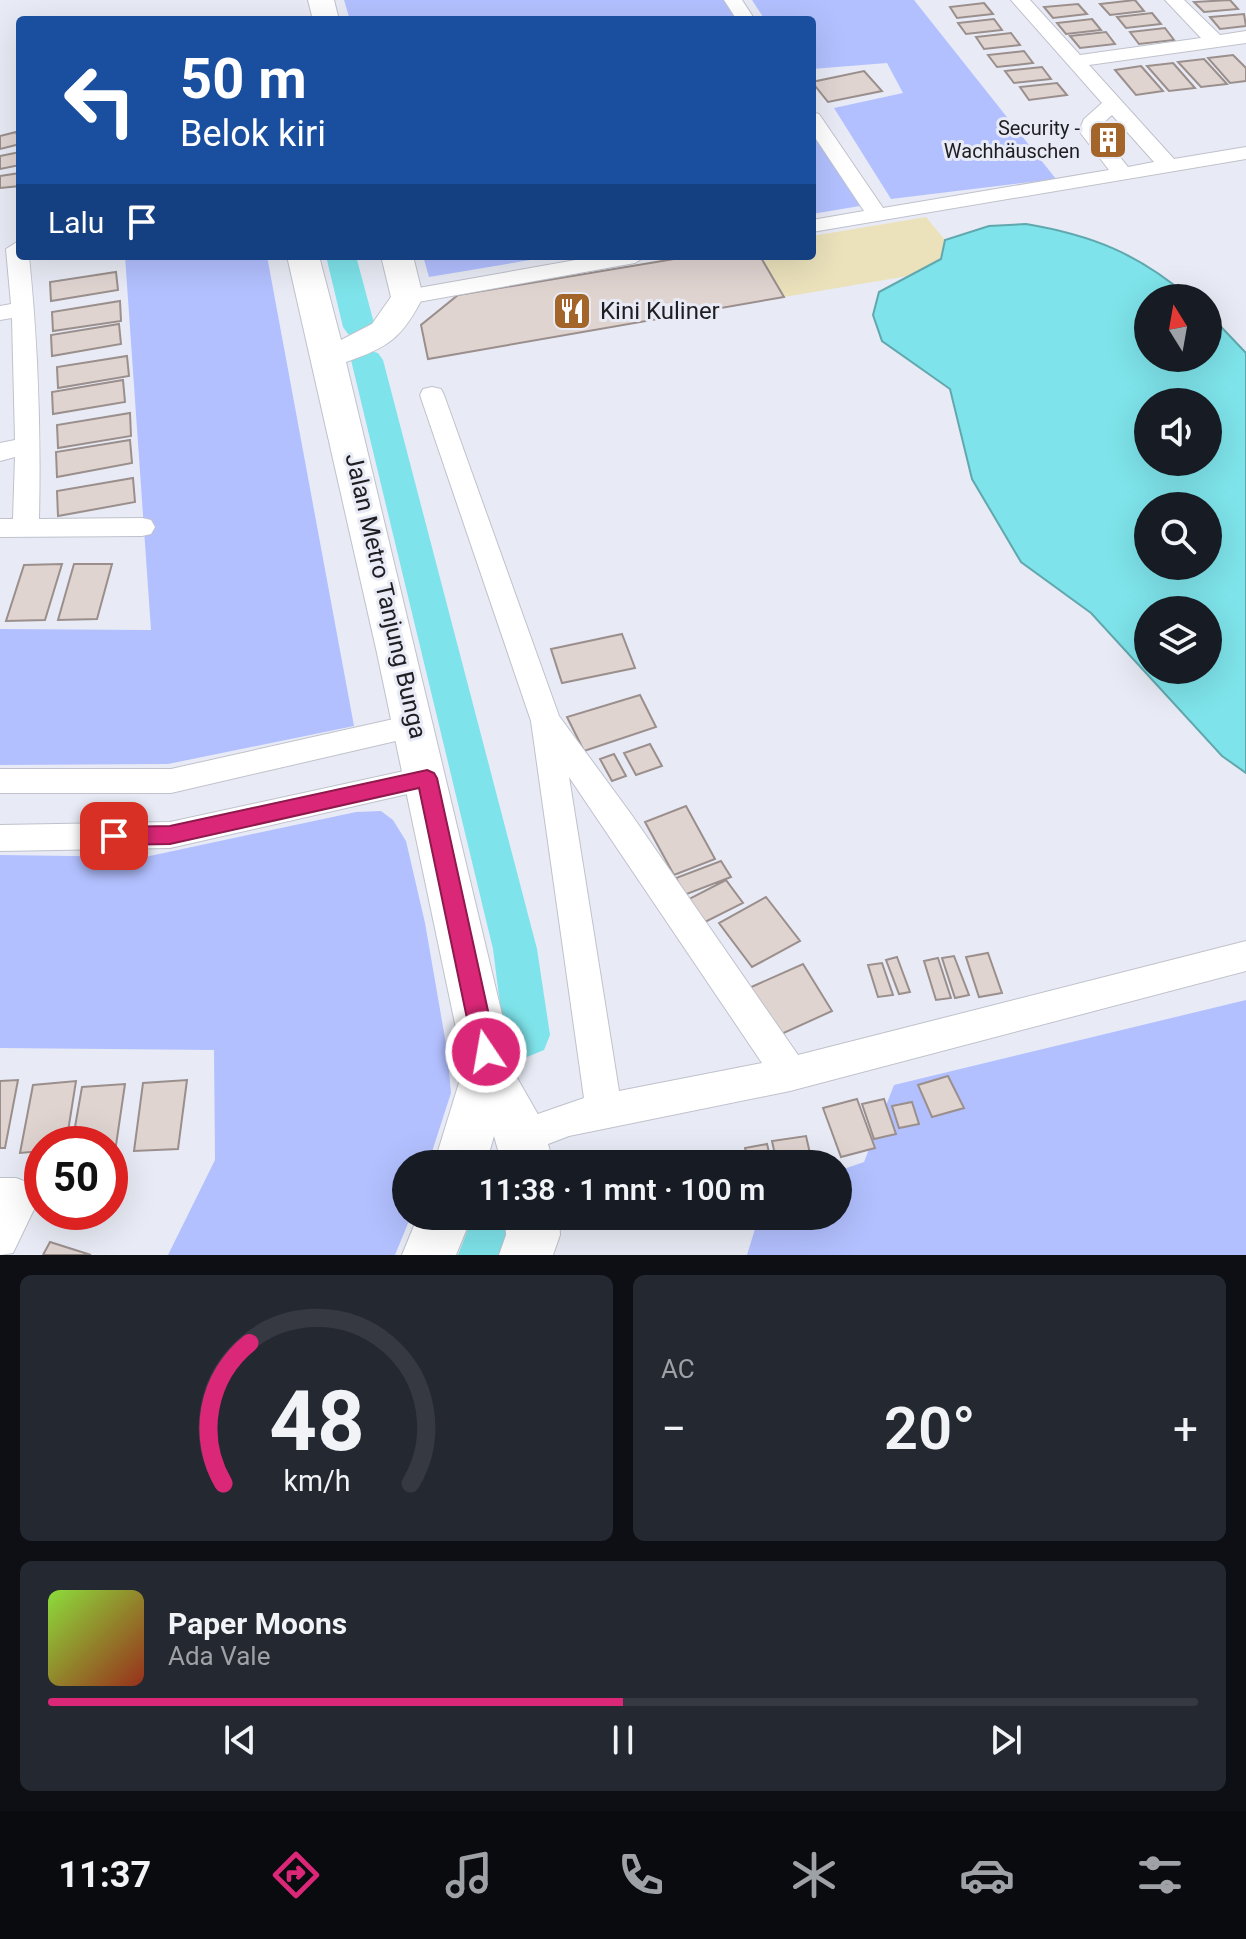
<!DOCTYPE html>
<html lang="id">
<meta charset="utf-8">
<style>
:root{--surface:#171b24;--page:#242831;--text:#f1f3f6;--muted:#9ea1a6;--line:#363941;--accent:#db2777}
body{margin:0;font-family:Roboto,sans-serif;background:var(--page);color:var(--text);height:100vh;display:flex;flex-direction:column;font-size:30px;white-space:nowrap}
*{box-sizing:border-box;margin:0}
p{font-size:26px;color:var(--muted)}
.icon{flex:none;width:44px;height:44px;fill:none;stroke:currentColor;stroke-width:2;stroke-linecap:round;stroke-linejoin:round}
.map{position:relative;height:1255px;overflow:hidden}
.drawer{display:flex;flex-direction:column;gap:20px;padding:20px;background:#0d0f14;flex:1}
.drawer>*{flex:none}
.guide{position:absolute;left:16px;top:16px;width:800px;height:244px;border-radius:8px;box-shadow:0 8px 32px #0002;background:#1a4fa0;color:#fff;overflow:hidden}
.needle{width:52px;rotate:349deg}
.fabs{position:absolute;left:1134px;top:284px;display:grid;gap:16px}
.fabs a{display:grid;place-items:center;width:88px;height:88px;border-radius:50%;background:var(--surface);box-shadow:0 8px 32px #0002;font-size:40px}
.speed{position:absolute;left:24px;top:1126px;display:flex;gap:16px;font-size:40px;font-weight:700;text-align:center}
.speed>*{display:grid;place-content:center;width:104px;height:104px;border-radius:50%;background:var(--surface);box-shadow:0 8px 32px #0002;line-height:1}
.speed .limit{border:12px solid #d22;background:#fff;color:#111}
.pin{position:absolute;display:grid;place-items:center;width:68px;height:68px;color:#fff;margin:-34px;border-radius:16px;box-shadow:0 4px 12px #0006}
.me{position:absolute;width:88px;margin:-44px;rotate:348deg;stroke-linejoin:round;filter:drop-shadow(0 0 6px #0008)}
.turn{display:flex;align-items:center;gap:28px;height:168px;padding:0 32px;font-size:36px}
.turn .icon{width:104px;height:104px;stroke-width:2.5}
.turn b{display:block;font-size:56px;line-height:68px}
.then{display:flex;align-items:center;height:76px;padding:0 32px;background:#0003;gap:16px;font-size:30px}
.big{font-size:60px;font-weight:600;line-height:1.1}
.drawer .widget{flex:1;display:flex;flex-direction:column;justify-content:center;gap:12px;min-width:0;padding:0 28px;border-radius:12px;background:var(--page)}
.drawer .dial{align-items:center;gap:0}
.dial svg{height:208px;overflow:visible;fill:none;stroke:var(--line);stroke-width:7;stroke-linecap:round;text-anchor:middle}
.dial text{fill:var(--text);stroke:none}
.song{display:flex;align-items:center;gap:24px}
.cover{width:96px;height:96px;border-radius:12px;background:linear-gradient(135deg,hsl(90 70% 55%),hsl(10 70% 35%))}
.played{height:8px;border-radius:4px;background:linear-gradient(90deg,var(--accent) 50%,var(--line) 50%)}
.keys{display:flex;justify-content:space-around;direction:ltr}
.heat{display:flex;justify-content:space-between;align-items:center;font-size:44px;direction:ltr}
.drawer .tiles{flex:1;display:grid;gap:20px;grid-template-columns:1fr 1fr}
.widget:last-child{grid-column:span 2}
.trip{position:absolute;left:392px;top:1150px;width:460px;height:80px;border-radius:40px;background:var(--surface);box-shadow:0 8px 32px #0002;font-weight:600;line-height:80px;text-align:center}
.tab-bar{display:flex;height:128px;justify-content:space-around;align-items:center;background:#090b0e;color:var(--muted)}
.tab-bar .icon{width:56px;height:56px}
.tab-bar .selected{color:var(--accent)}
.tab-bar b{font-size:36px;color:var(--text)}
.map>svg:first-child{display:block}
.green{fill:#b2c0ff}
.sand{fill:#ebe2bc}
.water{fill:#7ee3ea;stroke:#61a8ae;stroke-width:2;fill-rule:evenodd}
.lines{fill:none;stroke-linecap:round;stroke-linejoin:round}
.canal{fill:#7ee3ea;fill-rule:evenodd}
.building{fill:#e0d4d1;stroke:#9a8f8c;stroke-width:2}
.minor-casing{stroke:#bfc2cc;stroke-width:2}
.secondary-casing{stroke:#bfc2cc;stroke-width:2}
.minor{fill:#fff;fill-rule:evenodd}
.secondary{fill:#fff;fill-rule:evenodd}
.route{fill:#db2777;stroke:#8e194d;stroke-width:2}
.labels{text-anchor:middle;stroke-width:6;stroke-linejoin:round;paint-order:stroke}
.far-poi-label{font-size:20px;fill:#1e1e22;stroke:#e8ebf5;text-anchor:end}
.poi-label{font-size:24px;fill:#1e1e22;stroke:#e8ebf5;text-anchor:start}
.street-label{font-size:24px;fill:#1e1e22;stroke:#e8ebf5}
</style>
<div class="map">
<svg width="1246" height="1255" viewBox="0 0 1246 1255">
<rect width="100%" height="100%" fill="#e8ebf5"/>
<path class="green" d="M 344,0 L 726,0 L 739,20 L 350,20 Z
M 752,0 L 914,0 L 1056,179 L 891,199 L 834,108 L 903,93 L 887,63 L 812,69 L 812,20 L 765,20 Z
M 812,132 L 860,206 L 812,214 Z
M 125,256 L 267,256 L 354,726 L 168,764 L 0,765 L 0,629 L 151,630 Z
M 423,256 L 554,256 L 429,277 Z
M 381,811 L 393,820 L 406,841 L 425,923 L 447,1050 L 451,1093 L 428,1164 L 406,1164 L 406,1216 L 411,1216 L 395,1255 L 168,1255 L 215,1160 L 214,1050 L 0,1048 L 0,855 L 145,857 L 356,812 Z
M 1246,1000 L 1246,1255 L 747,1255 L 759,1216 L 838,1216 L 838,1171 L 864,1162 L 894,1085 Z"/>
<path class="sand" d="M 926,217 L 945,240 L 941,259 L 908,276 L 784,297 L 760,256 L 812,256 L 812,236 Z"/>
<path class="water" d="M 1026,224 C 1092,235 1139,254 1190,298 L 1148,298 L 1148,358 L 1208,358 L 1208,313 L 1246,353 L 1246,773 L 1222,756 L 1091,613 L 1021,562 L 972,479 L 950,389 L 882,341 L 873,315 L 879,292 L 941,259 L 945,240 L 989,226 ZM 1148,402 L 1208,402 L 1208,462 L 1148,462 ZM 1148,506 L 1208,506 L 1208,566 L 1148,566 ZM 1148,610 L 1208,610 L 1208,670 L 1148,670 Z"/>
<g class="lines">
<path class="canal" d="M 326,256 L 356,256 L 375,327 L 370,334 L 359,337 L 348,334 L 343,327 Z
M 367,350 L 378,353 L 383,360 L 537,949 L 550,1035 L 544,1050 L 527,1057 L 510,1050 L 504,1035 L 493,949 L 351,360 L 356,353 Z
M 473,1216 L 523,1216 L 510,1255 L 458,1255 Z"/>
</g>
<path class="building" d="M 1135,0 L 1144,11 L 1110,15 L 1100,4 Z
M 1230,0 L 1238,9 L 1204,12 L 1194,2 Z
M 984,3 L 993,14 L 957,18 L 950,7 Z
M 1078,4 L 1087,14 L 1053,18 L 1044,7 Z
M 1152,13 L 1161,24 L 1126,28 L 1117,17 Z
M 1244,14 L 1246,26 L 1220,29 L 1210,17 Z
M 994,19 L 1002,30 L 966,34 L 958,23 Z
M 1092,19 L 1101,30 L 1066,34 L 1057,23 Z
M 1165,28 L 1174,40 L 1139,44 L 1130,32 Z
M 1106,32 L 1115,44 L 1080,48 L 1070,36 Z
M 1011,33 L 1020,45 L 984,49 L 976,37 Z
M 1024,51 L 1033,63 L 997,67 L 988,55 Z
M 1233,55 L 1246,68 L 1246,81 L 1230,83 L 1208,58 Z
M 1204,59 L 1227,84 L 1201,87 L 1178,62 Z
M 1173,63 L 1195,88 L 1169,91 L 1147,66 Z
M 1141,66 L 1163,91 L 1136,95 L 1115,70 Z
M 1042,67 L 1051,79 L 1014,83 L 1005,71 Z
M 864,71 L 882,91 L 828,102 L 812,82 Z
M 1057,83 L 1067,95 L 1029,100 L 1020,87 Z
M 16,132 L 20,144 L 0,149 L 0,136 Z
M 1112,133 L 1122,145 L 1104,148 L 1093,135 Z
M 20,152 L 20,165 L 0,169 L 0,156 Z
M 20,173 L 20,186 L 0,188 L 0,176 Z
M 692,256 L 760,256 L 784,297 L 428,359 L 421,325 L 458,295 Z
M 116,272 L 118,290 L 51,301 L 50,282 Z
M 120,301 L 121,321 L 53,331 L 52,312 Z
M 119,324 L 121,344 L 52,356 L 51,335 Z
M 127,356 L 129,376 L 58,388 L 57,367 Z
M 123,380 L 125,402 L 53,414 L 52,392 Z
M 130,413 L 131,436 L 58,448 L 57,425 Z
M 130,440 L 132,463 L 57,477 L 56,452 Z
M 133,478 L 135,502 L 58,516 L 57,491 Z
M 62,564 L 45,620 L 6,621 L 24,565 Z
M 74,564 L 112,564 L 97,619 L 58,620 Z
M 622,634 L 635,668 L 562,683 L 551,649 Z
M 640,695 L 656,727 L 584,751 L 567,717 Z
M 650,744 L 662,766 L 636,775 L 624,753 Z
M 614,754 L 626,776 L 612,781 L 600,759 Z
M 686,806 L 715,859 L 674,875 L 645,822 Z
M 721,861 L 731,877 L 684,895 L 676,878 Z
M 726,880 L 743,903 L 703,923 L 687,900 Z
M 766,897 L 800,941 L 752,967 L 719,923 Z
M 988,953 L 1002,993 L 979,997 L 966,957 Z
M 954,956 L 969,995 L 955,998 L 942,958 Z
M 897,957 L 910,992 L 899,994 L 886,960 Z
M 938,958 L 951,998 L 936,1000 L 924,961 Z
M 882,963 L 893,995 L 878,997 L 868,965 Z
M 803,964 L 832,1011 L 777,1036 L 749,988 Z
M 948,1076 L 964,1108 L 932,1117 L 918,1085 Z
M 18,1080 L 5,1148 L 0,1148 L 0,1081 Z
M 187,1080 L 178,1149 L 134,1151 L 143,1083 Z
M 76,1081 L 66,1144 L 42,1144 L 42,1151 L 20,1153 L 33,1085 Z
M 125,1084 L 115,1152 L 110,1152 L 110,1144 L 72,1144 L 82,1087 Z
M 857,1099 L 875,1148 L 841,1157 L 823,1108 Z
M 884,1099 L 896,1134 L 874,1139 L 862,1104 Z
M 912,1102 L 919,1124 L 899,1128 L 892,1106 Z
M 806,1136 L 812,1162 L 777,1164 L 772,1141 Z
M 767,1144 L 772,1164 L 749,1164 L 745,1148 Z
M 741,1153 L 744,1164 L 691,1163 Z
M 50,1242 L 91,1255 L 43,1255 Z"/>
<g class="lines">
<defs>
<path id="minor" d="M 724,0 L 742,0 L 755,20 L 737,20 Z
M 1011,0 L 1030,0 L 1080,55 L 1201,38 L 1165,0 L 1184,0 L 1220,35 L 1246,31 L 1246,43 L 1089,65 L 1174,159 L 1246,147 L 1246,159 L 812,232 L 812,220 L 864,211 L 812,133 L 812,112 L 819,114 L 883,208 L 1109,170 L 1079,131 L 1084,119 L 1102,103 ZM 1112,115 L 1154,162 L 1128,167 L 1099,131 L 1101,125 Z
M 17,242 L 20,243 L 20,256 L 29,256 C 38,344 41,431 39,519 L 142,518 L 151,520 L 155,527 L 151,534 L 142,536 L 0,537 L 0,519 L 13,519 L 15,457 L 0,461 L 0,443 L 15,440 L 12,318 L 0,320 L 0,306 L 11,304 L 6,249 Z
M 598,256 L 646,256 L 635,263 L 407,304 L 399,302 L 396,297 L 399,292 L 407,290 Z
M 432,387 L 441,389 L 444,395 L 559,716 L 631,814 L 798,1055 L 1246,941 L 1246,971 L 790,1091 L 569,1136 L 522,1154 L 509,1148 L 504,1136 L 509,1124 L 584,1098 L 531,721 L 420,395 L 423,389 ZM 569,777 L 762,1063 L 619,1091 Z
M 416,714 L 426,718 L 431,726 L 426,734 L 171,793 L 0,793 L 0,769 L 171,769 Z
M 427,766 L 438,769 L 442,778 L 438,787 L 170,848 L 0,851 L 0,825 L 170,822 Z
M 0,1178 L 16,1178 L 29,1183 L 38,1201 L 13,1253 L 0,1255 Z"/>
<path id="secondary" d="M 308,0 L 334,0 L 339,20 L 313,20 Z
M 287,256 L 319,256 L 341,340 L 372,324 L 391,297 L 381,256 L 413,256 L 423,297 C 402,338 389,347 346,362 L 511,1052 L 512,1069 L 540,1118 L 554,1164 L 502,1164 L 494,1136 L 486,1164 L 434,1164 L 462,1073 L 461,1052 L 377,653 Z
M 418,1216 L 472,1216 L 456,1255 L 402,1255 Z
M 505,1216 L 559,1216 L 560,1235 L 553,1255 L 499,1255 L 506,1235 Z"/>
</defs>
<use href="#minor" class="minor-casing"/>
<use href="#secondary" class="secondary-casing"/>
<use href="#minor" class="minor"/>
<use href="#secondary" class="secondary"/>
</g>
<path class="route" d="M 427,770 L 434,773 L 437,778 L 497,1052 L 494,1060 L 486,1063 L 478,1060 L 474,1052 L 419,788 L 170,844 L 114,845 L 106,842 L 103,836 L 106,830 L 114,827 L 170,826 Z"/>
<defs>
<symbol id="building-square" viewBox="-11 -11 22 22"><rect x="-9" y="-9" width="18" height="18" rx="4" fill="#a3652a" stroke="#e8ebf5"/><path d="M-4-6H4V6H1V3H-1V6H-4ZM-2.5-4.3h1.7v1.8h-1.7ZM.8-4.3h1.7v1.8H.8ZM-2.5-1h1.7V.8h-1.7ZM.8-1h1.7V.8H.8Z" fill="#fff"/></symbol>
<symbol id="restaurant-square" viewBox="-11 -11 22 22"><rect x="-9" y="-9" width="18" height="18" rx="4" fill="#a3652a" stroke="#e8ebf5"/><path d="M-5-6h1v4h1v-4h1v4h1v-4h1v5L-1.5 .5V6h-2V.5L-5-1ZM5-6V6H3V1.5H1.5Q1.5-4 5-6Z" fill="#fff"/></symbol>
</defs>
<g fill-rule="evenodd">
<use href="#building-square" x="1086" y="118" width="44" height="44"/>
<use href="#restaurant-square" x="550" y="289" width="44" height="44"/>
</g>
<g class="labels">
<g class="far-poi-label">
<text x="1080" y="135">Security -<tspan x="1080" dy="23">Wachhäuschen</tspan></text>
</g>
<g class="poi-label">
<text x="600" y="319">Kini Kuliner</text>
</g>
<g class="street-label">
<text transform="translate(386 596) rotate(77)" y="8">Jalan Metro Tanjung Bunga</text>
</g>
</g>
</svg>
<div class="fabs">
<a><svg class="needle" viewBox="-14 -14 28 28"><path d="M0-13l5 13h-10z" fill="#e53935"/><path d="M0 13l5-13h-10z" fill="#9ea1a6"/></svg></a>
<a><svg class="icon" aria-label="sound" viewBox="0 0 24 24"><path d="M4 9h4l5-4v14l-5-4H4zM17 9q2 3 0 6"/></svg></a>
<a><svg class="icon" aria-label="search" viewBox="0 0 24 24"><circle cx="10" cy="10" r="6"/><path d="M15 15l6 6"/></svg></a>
<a><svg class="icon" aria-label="layers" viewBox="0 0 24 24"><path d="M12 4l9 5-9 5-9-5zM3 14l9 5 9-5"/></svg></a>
</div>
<div class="speed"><div class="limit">50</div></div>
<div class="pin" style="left:114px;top:836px;background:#d93025"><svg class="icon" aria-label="arrive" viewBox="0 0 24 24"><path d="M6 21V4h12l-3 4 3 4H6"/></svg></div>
<svg class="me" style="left:486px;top:1052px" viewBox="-20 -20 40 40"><circle r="17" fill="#db2777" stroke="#fff" stroke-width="3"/><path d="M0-11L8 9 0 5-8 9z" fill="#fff"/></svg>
<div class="trip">11:38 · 1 mnt · 100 m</div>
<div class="guide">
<div class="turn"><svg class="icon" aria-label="left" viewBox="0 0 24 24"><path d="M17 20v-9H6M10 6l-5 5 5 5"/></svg><div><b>50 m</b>Belok kiri</div></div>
<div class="then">Lalu<svg class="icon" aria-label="arrive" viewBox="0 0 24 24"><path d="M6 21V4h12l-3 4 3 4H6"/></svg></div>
</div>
</div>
<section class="drawer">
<div class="tiles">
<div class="widget dial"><svg viewBox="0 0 100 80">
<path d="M14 69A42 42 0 1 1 86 69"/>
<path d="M14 69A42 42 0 0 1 24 15" stroke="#db2777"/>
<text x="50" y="56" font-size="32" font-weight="700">48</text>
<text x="50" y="72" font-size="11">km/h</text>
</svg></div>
<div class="widget"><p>AC</p>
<div class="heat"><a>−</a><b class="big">20°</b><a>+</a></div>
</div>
<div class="widget">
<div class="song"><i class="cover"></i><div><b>Paper Moons</b><p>Ada Vale</p></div></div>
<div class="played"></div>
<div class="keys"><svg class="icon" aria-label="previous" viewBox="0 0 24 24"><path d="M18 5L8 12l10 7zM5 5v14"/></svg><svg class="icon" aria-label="pause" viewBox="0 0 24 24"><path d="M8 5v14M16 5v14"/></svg><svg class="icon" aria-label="next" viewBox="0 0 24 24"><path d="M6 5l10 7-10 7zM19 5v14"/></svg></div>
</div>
</div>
</section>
<nav class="tab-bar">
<b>11:37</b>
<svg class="icon selected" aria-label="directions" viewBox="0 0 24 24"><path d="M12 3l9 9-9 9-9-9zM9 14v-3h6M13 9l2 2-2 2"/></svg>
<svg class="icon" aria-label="music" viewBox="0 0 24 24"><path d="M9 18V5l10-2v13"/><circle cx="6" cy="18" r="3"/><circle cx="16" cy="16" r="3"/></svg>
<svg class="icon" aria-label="phone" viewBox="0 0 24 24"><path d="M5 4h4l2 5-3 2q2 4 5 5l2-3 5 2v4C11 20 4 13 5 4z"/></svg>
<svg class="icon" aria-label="climate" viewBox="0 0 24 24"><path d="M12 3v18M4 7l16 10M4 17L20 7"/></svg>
<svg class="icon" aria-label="car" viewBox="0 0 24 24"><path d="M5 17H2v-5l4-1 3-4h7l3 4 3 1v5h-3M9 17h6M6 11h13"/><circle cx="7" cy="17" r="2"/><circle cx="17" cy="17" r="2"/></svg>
<svg class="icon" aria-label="filters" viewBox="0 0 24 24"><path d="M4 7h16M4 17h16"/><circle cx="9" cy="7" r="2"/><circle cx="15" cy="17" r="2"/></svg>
</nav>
